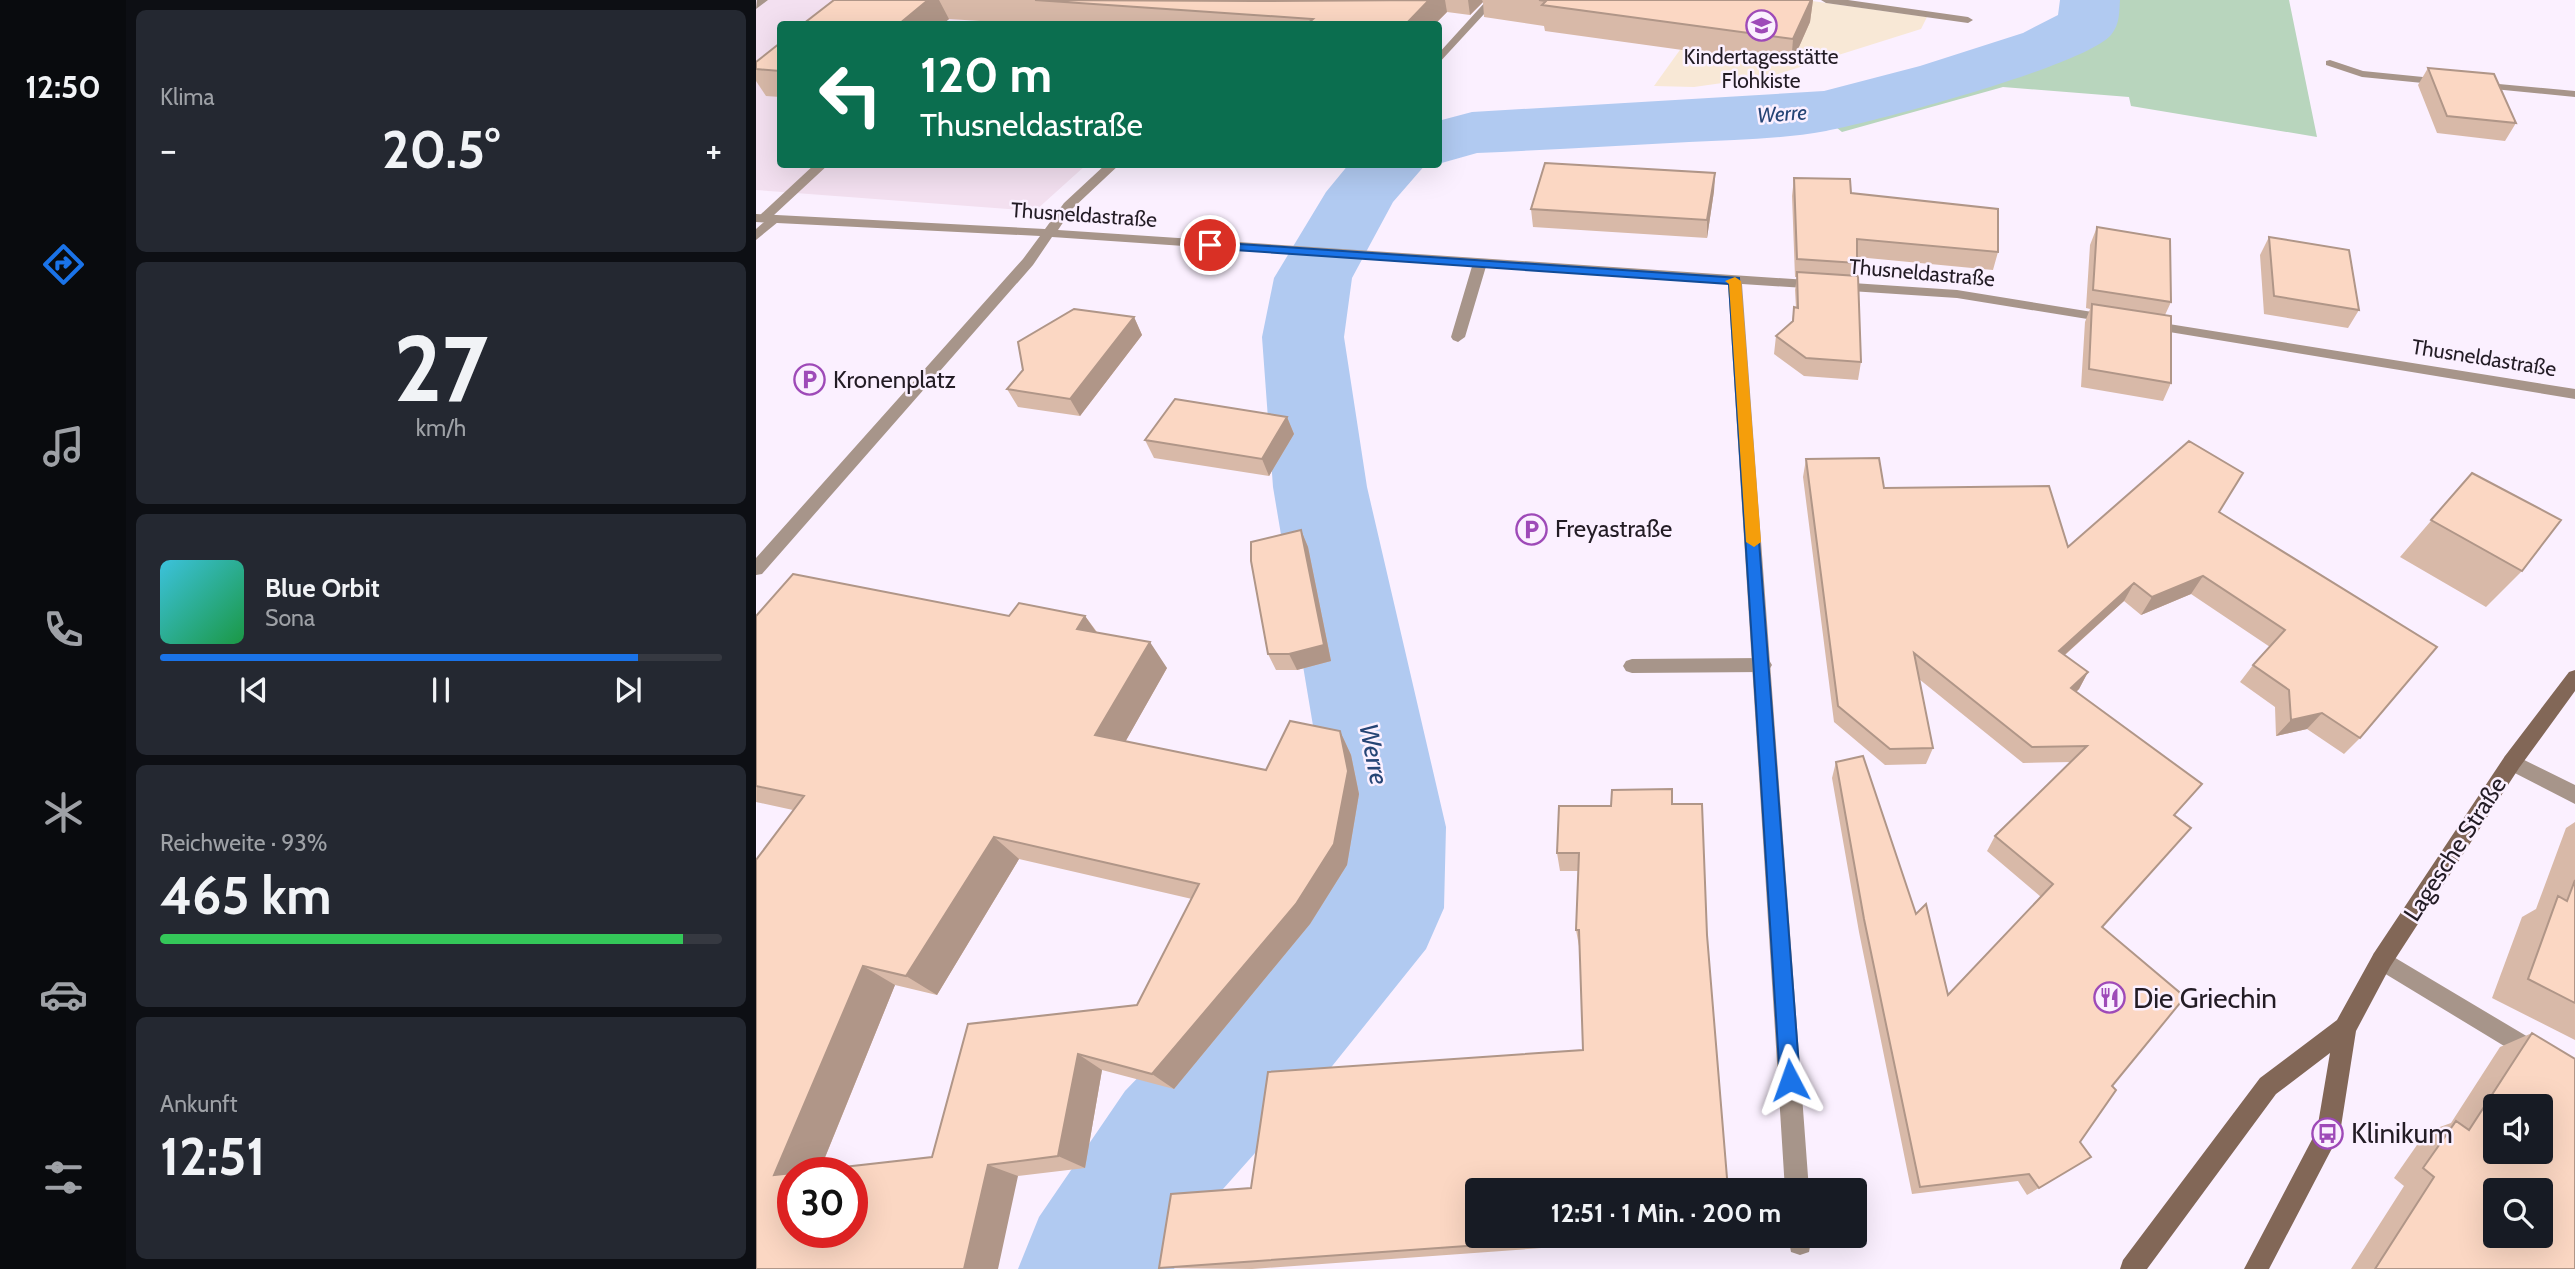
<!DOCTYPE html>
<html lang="de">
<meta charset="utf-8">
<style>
:root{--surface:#171b24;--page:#242831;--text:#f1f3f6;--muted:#9ea1a6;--line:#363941;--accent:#1a73e8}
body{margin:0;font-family:Cabin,sans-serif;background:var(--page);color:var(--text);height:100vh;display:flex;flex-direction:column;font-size:26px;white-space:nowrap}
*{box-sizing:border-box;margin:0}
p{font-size:23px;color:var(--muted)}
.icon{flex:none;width:38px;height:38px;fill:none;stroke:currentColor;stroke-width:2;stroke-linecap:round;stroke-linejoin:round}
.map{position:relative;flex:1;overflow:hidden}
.sheet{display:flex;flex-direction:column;gap:10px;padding:10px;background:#0d0f14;width:630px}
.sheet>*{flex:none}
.hud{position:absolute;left:21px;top:21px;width:665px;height:147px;border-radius:7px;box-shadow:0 7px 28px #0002;background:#0b6e4f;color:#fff;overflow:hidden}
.controls{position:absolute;left:1727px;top:1094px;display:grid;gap:14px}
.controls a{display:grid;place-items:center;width:70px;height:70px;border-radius:7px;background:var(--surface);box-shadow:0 7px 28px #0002;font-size:35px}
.speed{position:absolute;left:21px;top:1157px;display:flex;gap:14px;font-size:35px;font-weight:700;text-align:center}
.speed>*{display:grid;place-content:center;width:91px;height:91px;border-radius:50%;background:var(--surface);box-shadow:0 7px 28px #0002;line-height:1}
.speed .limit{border:10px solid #d22;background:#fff;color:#111}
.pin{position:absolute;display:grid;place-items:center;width:60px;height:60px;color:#fff;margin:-30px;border:4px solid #fff;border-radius:50%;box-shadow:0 2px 7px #0007}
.me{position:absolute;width:77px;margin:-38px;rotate:356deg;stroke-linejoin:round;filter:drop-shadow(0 0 5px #0008)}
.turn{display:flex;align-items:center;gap:24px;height:147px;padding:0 28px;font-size:32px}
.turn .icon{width:91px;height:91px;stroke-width:2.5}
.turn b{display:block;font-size:49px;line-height:60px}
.big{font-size:52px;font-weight:700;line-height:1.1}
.sheet .tile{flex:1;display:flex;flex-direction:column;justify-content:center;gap:10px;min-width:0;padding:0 24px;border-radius:10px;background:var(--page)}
.sheet .dial{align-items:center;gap:0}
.dial b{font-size:91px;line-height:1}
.song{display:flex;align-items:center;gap:21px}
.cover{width:84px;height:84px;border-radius:10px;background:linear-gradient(135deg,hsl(190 70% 55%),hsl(140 70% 35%))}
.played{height:7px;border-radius:4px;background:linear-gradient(90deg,var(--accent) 85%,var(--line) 85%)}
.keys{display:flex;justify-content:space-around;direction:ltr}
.heat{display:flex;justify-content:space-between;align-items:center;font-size:38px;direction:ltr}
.charge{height:10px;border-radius:5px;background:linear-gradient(90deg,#34c759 93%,var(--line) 0)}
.trip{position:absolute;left:709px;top:1178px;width:402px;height:70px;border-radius:7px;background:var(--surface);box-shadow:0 7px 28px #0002;font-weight:700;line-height:70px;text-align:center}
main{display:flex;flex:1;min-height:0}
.tabs{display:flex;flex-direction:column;width:126px;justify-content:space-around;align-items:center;background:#090b0e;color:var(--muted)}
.tabs .icon{width:49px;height:49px}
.tabs .active{color:var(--accent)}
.tabs b{font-size:32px;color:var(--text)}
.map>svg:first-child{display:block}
.commercial{fill:#f3e0f0}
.education{fill:#f8e8d6}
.green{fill:#b8d5bd}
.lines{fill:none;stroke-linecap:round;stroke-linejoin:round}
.river{fill:#b1caf1;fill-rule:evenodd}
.lane{fill:#a7958a;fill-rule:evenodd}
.street{fill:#a7958a;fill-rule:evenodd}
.secondary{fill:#826757;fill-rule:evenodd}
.wall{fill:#d8b9a8;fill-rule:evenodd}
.shaded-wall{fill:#b09688}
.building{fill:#fbd7c3;stroke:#b09688;stroke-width:2;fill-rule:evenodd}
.route{fill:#1a73e8;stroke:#114b97;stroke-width:2}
.slow{fill:#f59e0b}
.labels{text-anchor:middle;stroke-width:5;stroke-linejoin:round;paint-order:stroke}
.far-poi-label{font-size:21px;fill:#231c25;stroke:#fbf0ff}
.far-water-label{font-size:21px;font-style:italic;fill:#254475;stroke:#fbf0ff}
.far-street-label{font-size:21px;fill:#231c25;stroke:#fbf0ff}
.poi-label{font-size:24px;fill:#231c25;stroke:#fbf0ff;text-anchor:start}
.street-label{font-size:24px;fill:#231c25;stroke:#fbf0ff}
.water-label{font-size:26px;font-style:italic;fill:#254475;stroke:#fbf0ff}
.near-poi-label{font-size:28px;fill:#231c25;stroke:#fbf0ff;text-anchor:start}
</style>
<main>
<nav class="tabs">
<b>12:50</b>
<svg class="icon active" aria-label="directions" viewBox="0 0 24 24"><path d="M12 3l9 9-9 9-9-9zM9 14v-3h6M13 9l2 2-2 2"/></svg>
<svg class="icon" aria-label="music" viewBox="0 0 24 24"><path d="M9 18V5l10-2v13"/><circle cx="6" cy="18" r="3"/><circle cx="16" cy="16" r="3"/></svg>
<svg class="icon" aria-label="phone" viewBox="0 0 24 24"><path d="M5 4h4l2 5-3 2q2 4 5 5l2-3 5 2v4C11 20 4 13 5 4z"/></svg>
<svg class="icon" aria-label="climate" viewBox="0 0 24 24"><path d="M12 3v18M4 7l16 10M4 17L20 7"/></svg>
<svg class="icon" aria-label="car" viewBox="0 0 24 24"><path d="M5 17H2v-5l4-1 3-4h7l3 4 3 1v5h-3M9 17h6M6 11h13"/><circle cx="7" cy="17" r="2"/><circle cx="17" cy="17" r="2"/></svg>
<svg class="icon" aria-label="filters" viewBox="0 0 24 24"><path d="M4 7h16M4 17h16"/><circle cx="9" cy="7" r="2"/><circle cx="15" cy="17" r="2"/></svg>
</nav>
<section class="sheet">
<div class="tile"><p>Klima</p>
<div class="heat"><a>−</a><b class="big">20.5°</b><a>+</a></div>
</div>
<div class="tile dial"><b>27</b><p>km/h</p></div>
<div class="tile">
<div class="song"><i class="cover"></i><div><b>Blue Orbit</b><p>Sona</p></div></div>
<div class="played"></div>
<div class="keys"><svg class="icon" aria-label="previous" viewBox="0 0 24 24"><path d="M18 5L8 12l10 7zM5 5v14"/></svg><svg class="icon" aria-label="pause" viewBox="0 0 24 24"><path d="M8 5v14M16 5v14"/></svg><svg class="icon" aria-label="next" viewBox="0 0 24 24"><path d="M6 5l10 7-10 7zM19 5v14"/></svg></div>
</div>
<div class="tile"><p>Reichweite · 93%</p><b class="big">465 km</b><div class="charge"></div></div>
<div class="tile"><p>Ankunft</p><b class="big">12:51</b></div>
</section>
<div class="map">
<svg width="1819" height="1269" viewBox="0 0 1819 1269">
<rect width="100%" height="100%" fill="#fbf0ff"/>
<path class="commercial" d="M 0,0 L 513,0 L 486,24 L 24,24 L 24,164 L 330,165 L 279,211 L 0,190 Z"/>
<path class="education" d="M 1049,0 L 1171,17 L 1165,29 L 1016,76 L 938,87 L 898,86 L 954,8 Z"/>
<path class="green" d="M 1358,0 L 1533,0 L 1561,137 L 1375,106 L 1373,97 L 1247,87 L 1086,132 L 1075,123 L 1304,53 L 1346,29 Z"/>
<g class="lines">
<path class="river" d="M 1304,0 L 1364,0 C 1363,13 1364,24 1355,35 C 1328,66 1118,122 1070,131 C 1026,139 978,140 933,142 C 862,146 792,150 721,153 L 682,164 L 682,121 L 716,112 L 1068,91 L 1164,66 L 1267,33 L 1302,15 Z
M 593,164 L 670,164 L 637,202 L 596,278 L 588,337 L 611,487 L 690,827 L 688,908 L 670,949 L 573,1070 L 467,1189 L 418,1269 L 262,1269 L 283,1217 L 369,1091 L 568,884 L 574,827 L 517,487 L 506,337 L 518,278 L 570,192 Z"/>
<path class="lane" d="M 12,0 L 0,9 L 1,0 Z
M 731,0 L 741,0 L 682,64 L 682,54 Z
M 1574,60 L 1607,71 L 1687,79 L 1693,82 L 1687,85 L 1606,77 L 1570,65 L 1570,61 Z
M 1721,82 L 1819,91 L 1819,97 L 1717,87 L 1717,83 Z
M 59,164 L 73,164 L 18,215 L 24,219 L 22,222 L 0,240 L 0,229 L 8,222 L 2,218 L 4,215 Z
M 724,259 L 731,263 L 709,337 L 702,342 L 697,340 L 695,337 L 717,263 Z
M 1007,658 L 1013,660 L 1016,665 L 1013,670 L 1007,672 L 876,673 L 870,671 L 867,666 L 870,661 L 876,659 Z
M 1756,754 L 1819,785 L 1819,804 L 1749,768 L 1747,762 L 1749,756 Z
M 1626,950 L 1819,1065 L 1819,1089 L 1618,967 L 1615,960 L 1618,953 Z"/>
<path class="street" d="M 1065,0 L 1092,0 L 1212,17 L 1217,20 L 1212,23 L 1070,3 Z
M 350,164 L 364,164 L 316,209 L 302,230 L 1201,290 L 1361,316 L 1361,322 L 1356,323 L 1201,298 L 986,284 L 1053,1190 L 1029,1190 L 972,283 L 296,237 L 277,265 L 6,574 L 0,575 L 0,558 L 267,259 L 284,236 L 0,222 L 0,214 L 289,229 L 308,203 Z
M 1394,321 L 1819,389 L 1819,399 L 1389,328 L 1389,322 Z
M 1032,1236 L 1056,1236 L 1053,1252 L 1044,1255 L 1035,1252 Z"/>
<path class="secondary" d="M 1819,670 L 1819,691 L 1763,768 L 1634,967 L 1600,1031 L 1584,1133 L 1513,1269 L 1488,1269 L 1561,1130 L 1574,1053 L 1520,1094 L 1391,1269 L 1364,1269 L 1367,1260 L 1504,1078 L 1581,1020 L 1618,953 L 1749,756 L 1813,672 Z"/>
</g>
<path class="wall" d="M 78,0 L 1057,0 L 1054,22 L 1035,65 L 789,31 L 788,26 L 728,17 L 727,2 L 714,15 L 691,12 L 679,24 L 268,24 L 193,19 L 187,24 L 47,24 Z
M 24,43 L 24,97 L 10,96 L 0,81 L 0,62 Z
M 1672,68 L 1760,123 L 1749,141 L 1681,133 L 1662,85 Z
M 959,173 L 958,191 L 951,238 L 777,227 L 775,209 Z
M 1038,178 L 1095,193 L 1242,252 L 1237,270 L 1101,257 L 1099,276 L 1105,362 L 1102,380 L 1048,376 L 1018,354 L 1020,336 L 1036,322 L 1038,307 L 1040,308 L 1039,290 L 1041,277 L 1039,277 L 1036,196 Z
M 1341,227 L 1415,302 L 1409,315 L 1415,383 L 1407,401 L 1325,387 L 1329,322 L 1334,309 L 1330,308 L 1334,245 Z
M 1513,237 L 1603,310 L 1592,328 L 1508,314 L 1504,255 Z
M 378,317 L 386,335 L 324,416 L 262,407 L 251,389 Z
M 531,417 L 538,434 L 513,476 L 398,458 L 389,440 Z
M 1050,459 L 1128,488 L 1312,547 L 1463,512 L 1604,738 L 1588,754 L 1551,729 L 1520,736 L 1519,707 L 1484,682 L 1497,665 L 1514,647 L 1435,594 L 1385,615 L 1368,601 L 1309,655 L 1332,672 L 1323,689 L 1320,692 L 1446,784 L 1418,815 L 1347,927 L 1356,1086 L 1324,1142 L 1322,1165 L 1271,1195 L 1262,1181 L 1156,1194 L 1103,932 L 1076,778 L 1080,762 L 1160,914 L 1192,995 L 1285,897 L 1231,851 L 1239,836 L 1315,762 L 1267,763 L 1163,679 L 1177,748 L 1170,764 L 1129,765 L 1078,722 L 1047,477 Z
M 1716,473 L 1766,571 L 1730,607 L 1644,557 Z
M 545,530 L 552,547 L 575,661 L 541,670 L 520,670 L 512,654 Z
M 0,616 L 329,616 L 341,632 L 411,668 L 369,742 L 510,770 L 584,731 L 595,755 L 603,794 L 591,865 L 554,924 L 418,1089 L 346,1070 L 329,1168 L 262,1176 L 0,1269 L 37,810 L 0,802 ZM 263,859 L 436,899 L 381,1005 L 176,1157 L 64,1170 L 139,985 L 181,995 Z
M 916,804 L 951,935 L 721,1236 L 952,1236 L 496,1269 L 403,1268 L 495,1188 L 827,1050 L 824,946 L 823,946 L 820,930 L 822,871 L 804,871 L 801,853 L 855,806 Z
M 1819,822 L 1819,1040 L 1736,998 L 1766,917 L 1780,909 L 1810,828 Z
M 1776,1033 L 1819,1269 L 1595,1269 L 1648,1186 L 1638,1178 L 1670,1132 L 1695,1123 L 1744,1047 Z"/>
<path class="shaded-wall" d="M 172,0 L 183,0 L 193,19 L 187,24 L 143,24 Z
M 673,0 L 689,0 L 691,12 L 679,24 L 650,24 Z
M 712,0 L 726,0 L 727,2 L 714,15 Z
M 1055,0 L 1057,0 L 1054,22 L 1035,65 L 1037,39 Z
M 959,173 L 958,191 L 951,238 L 951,220 Z
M 378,317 L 386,335 L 324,416 L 314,399 Z
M 531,417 L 538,434 L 513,476 L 506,459 Z
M 545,530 L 552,547 L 575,661 L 541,670 L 533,654 Z
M 1447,576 L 1435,594 L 1385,615 L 1396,597 Z
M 1378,583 L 1368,601 L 1294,668 L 1303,651 Z
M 329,616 L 348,643 L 321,629 Z
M 394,642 L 411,668 L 359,760 L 339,735 Z
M 1332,672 L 1323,689 L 1306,705 L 1315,688 Z
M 1566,713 L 1551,729 L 1520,736 L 1535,720 Z
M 584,731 L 595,755 L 603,794 L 591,865 L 554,924 L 418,1089 L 396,1074 Z
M 238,837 L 263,859 L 181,995 L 150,976 Z
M 107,966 L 139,985 L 63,1172 L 37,1172 L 37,1181 L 18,1175 Z
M 322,1054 L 346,1070 L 329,1168 L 302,1156 Z
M 232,1165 L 262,1176 L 242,1269 L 208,1269 Z"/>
<path class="building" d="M 78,0 L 172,0 L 143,24 L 47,24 Z
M 279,0 L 499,1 L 673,0 L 650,24 L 551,24 L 557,19 Z
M 783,0 L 1055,0 L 1037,39 L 786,5 L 790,1 Z
M 24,43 L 24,71 L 0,69 L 0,62 Z
M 1672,68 L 1738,74 L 1760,123 L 1691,116 Z
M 789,163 L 959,173 L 951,220 L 775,209 Z
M 1038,178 L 1094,179 L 1095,193 L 1242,209 L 1242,252 L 1101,239 L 1101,263 L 1041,259 Z
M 1341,227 L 1414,239 L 1415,302 L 1337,290 Z
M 1513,237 L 1593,250 L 1603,310 L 1518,296 Z
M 1041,272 L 1102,276 L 1105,362 L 1050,358 L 1020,336 L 1037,321 L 1038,307 L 1042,308 Z
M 1336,304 L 1415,316 L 1415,383 L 1333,369 Z
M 318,309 L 378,317 L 314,399 L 251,389 L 267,370 L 262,342 Z
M 419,399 L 531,417 L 506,459 L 389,440 Z
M 1433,441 L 1487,473 L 1463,512 L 1681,647 L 1604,738 L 1566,713 L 1535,720 L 1533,690 L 1497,665 L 1529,630 L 1447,576 L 1396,597 L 1378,583 L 1303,651 L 1332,672 L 1315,688 L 1446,784 L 1418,815 L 1435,828 L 1346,927 L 1429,997 L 1356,1086 L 1360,1090 L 1324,1142 L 1335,1157 L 1283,1188 L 1273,1174 L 1164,1187 L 1108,919 L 1080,762 L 1107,756 L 1160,914 L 1170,904 L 1192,995 L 1297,884 L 1239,836 L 1331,746 L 1276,747 L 1158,653 L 1177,748 L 1134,749 L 1082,706 L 1050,459 L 1123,458 L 1128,488 L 1293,486 L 1312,547 Z
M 1716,473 L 1805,520 L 1766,571 L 1675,520 Z
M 545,530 L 568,645 L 533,654 L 512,654 L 495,561 L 495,542 Z
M 37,574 L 253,616 L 263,603 L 329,616 L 321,629 L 394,642 L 339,735 L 510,770 L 534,721 L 584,731 L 592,771 L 578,844 L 540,904 L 396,1074 L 322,1054 L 302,1156 L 232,1165 L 208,1269 L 0,1269 L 0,860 L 48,796 L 0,786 L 0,616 ZM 238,837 L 443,884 L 381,1005 L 212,1024 L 176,1157 L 43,1172 L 96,1172 L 96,1232 L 37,1232 L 37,1173 L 18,1175 L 107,966 L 150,976 Z
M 916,789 L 916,804 L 946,804 L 951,935 L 972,1190 L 721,1190 L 721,1236 L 852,1236 L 403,1268 L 415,1194 L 495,1188 L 512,1072 L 827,1050 L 823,930 L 820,930 L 823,853 L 801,853 L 803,806 L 855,806 L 856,790 Z
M 1819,880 L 1819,1003 L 1772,979 L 1802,896 L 1811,901 Z
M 1776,1033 L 1819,1059 L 1819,1269 L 1619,1269 L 1678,1177 L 1667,1168 L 1700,1121 L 1713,1130 ZM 1740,1106 L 1785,1106 L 1785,1152 L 1740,1152 ZM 1740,1190 L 1785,1190 L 1785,1236 L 1740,1236 Z"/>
<path class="route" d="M 454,242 L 983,278 L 1044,1080 L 1041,1087 L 1034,1090 L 1027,1087 L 1024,1080 L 973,284 L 449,248 L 448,245 Z"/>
<path class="slow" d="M 979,277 L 985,281 L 1005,542 L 998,547 L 990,542 L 973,284 L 969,281 Z"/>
<defs>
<symbol id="school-ring" viewBox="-11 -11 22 22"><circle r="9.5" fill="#fbf0ff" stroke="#9e4ab8" stroke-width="1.5"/><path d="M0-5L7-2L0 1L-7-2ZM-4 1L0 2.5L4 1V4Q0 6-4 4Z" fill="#9e4ab8"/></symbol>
<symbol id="parking-ring" viewBox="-11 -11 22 22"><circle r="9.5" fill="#fbf0ff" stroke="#9e4ab8" stroke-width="1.5"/><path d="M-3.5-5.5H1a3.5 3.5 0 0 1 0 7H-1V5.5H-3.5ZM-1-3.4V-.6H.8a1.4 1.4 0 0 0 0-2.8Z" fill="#9e4ab8"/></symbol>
<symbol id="restaurant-ring" viewBox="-11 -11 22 22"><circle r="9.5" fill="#fbf0ff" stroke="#9e4ab8" stroke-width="1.5"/><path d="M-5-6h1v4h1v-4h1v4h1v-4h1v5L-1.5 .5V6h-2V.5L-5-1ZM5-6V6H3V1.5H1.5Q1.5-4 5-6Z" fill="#9e4ab8"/></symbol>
<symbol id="bus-ring" viewBox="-11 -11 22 22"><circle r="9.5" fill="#fbf0ff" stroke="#9e4ab8" stroke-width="1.5"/><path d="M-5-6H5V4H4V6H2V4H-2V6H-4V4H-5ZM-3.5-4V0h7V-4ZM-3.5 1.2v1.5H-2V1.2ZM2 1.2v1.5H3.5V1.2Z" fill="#9e4ab8"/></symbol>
</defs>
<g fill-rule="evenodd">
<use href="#school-ring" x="988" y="8" width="35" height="35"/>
<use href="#parking-ring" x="36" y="362" width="35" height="35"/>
<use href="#parking-ring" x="758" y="512" width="35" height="35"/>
<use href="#restaurant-ring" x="1336" y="980" width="35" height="35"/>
<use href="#bus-ring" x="1554" y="1116" width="35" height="35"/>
</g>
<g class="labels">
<g class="far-poi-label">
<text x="1005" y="64">Kindertagesstätte<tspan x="1005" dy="24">Flohkiste</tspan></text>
</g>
<g class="far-water-label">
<text transform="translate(1026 114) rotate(-4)" y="7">Werre</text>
</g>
<g class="far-street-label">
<text transform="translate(328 215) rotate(4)" y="7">Thusneldastraße</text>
<text transform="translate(1166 273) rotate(5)" y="7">Thusneldastraße</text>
<text transform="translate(1728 358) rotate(9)" y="7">Thusneldastraße</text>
</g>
<g class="poi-label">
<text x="77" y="388">Kronenplatz</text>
<text x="799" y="537">Freyastraße</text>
</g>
<g class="street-label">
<text transform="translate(1699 849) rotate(-57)" y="8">Lagesche Straße</text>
</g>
<g class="water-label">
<text transform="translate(618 754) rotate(79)" y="9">Werre</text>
</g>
<g class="near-poi-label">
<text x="1377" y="1008">Die Griechin</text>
<text x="1595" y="1143">Klinikum</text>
</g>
</g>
</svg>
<div class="controls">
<a><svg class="icon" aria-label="sound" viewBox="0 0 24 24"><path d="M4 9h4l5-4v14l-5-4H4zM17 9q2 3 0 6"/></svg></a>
<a><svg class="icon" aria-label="search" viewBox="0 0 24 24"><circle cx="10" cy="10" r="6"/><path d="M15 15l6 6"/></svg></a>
</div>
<div class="speed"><div class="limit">30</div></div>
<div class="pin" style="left:454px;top:245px;background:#d93025"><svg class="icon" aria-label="arrive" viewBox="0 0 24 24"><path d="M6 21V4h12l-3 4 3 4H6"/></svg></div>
<svg class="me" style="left:1034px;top:1080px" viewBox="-20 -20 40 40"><path d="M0-17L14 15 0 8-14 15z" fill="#1a73e8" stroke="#fff" stroke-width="4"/></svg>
<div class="trip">12:51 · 1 Min. · 200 m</div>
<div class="hud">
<div class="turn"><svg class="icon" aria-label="left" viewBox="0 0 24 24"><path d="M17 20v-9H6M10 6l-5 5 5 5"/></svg><div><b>120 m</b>Thusneldastraße</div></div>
</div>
</div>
</main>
